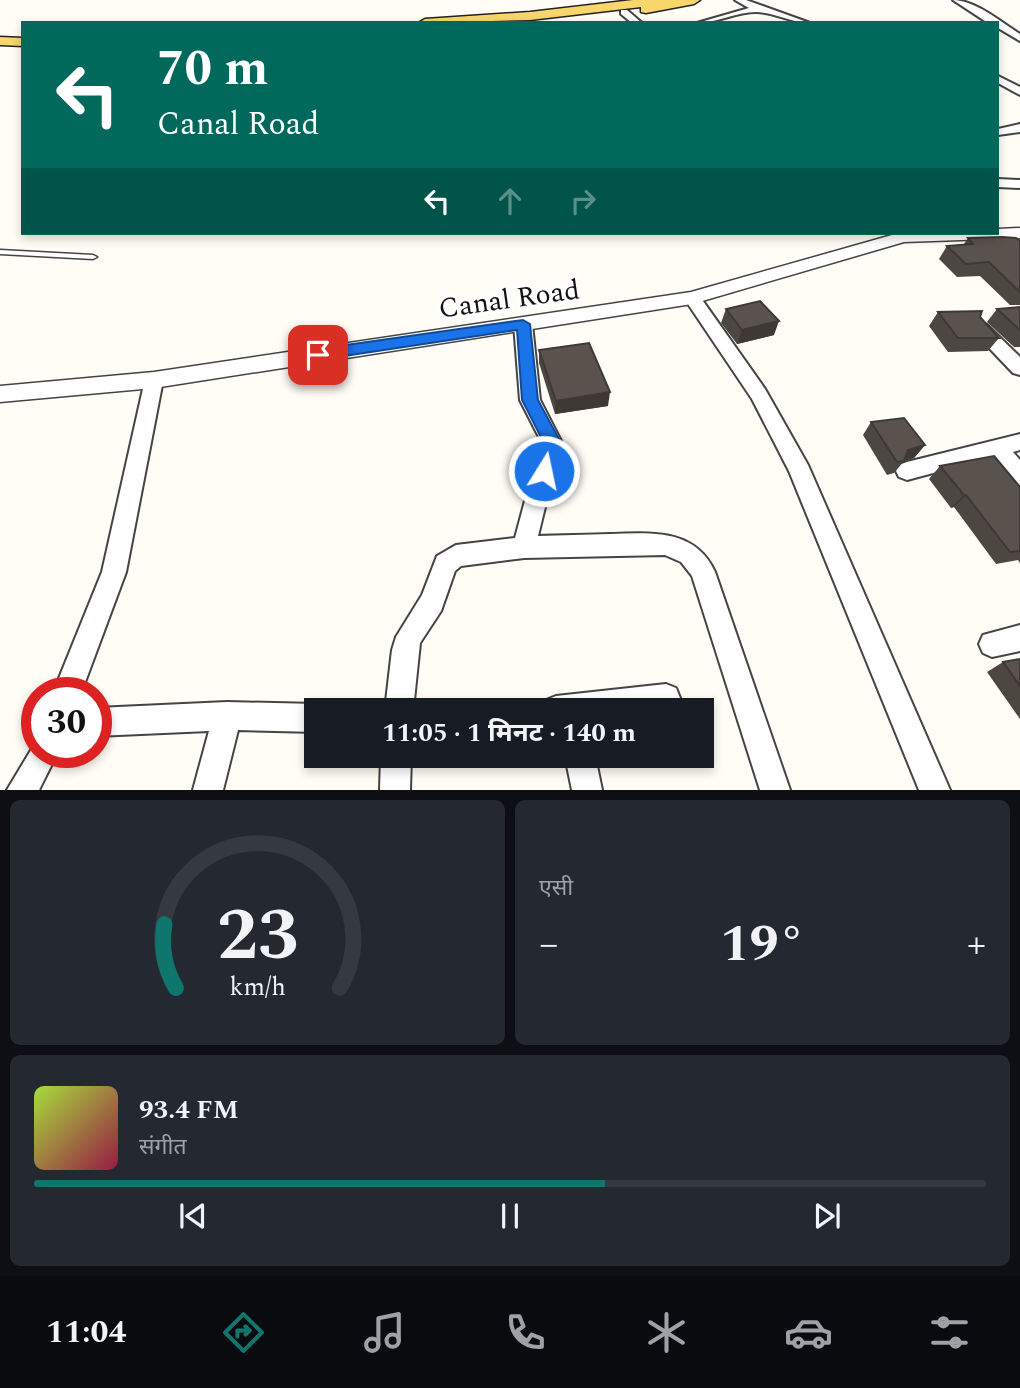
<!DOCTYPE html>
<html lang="hi">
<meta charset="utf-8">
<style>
:root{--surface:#171b24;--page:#242831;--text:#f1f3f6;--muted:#9ea1a6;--line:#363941;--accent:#0f766e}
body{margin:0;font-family:Spectral,"Noto Sans Devanagari",serif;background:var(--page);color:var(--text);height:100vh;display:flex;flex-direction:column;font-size:26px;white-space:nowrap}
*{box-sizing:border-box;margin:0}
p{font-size:23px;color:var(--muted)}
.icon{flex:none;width:38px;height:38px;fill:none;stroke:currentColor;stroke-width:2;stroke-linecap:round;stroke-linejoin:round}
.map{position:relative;height:790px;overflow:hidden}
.panel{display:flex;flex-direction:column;gap:10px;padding:10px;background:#0d0f14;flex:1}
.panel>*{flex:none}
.banner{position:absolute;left:21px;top:21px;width:978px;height:214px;border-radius:0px;box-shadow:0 4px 10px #0003;background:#00695c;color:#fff;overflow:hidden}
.speed{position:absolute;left:21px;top:677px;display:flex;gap:14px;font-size:35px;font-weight:700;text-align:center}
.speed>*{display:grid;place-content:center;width:91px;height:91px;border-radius:50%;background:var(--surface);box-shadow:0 4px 10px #0003;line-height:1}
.speed .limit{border:10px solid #d22;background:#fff;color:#111}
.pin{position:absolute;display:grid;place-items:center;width:60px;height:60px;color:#fff;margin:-30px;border-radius:14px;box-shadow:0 4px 10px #0006}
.me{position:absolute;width:77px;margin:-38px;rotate:10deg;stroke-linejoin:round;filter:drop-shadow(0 0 5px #0008)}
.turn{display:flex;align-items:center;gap:24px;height:147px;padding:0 21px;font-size:32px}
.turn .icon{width:91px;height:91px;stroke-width:2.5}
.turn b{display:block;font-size:49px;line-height:60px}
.lanes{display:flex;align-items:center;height:66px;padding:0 21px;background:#0003;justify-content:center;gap:35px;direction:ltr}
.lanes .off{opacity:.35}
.big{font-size:52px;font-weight:700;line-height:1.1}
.panel .widget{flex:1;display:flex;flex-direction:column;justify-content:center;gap:10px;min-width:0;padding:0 24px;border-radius:10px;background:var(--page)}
.panel .dial{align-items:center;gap:0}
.dial svg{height:182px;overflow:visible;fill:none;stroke:var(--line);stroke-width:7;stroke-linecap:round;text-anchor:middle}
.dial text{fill:var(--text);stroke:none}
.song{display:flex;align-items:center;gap:21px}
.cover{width:84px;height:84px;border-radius:10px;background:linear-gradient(135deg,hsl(80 70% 55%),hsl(340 70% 35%))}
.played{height:7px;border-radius:4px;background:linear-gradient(90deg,var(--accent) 60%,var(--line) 60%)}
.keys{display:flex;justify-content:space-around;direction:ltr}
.heat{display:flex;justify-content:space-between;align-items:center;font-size:38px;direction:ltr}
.panel .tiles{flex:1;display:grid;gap:10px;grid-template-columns:1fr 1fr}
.widget:last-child{grid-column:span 2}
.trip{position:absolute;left:304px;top:698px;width:410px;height:70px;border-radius:0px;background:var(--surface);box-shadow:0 4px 10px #0003;font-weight:700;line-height:70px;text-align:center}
.tab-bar{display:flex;height:112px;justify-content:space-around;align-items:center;background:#090b0e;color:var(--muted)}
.tab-bar .icon{width:49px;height:49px}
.tab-bar .on{color:var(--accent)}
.tab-bar b{font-size:32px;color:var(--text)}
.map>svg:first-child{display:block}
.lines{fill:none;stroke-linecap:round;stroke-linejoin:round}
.service-casing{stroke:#444;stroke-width:3}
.minor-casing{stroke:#444;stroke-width:4}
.tertiary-casing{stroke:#444;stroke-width:3}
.primary-casing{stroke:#222;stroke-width:3}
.service{fill:#fff;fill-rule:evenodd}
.minor{fill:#fff;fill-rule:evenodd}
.tertiary{fill:#fff;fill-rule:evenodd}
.primary{fill:#f9d66b;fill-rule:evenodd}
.wall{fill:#4d4742}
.shaded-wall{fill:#3f3936}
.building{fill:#5a524d;stroke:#3f3936;stroke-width:2}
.route{fill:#1a73e8;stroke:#114b97;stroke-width:2}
.labels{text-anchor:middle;stroke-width:7;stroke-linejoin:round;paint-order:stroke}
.street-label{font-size:28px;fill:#111;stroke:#fff}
</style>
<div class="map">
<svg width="1020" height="790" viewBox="0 0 1020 790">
<rect width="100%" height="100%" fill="#fffdf5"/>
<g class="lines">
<defs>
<path id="service" d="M 0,250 L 93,255 L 97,257 L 93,259 L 0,254 Z"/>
<path id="minor" d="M 735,0 L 746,0 L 810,23 C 792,23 774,12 756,12 C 736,12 717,23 697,23 L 749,8 Z
M 953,0 C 975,0 1001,22 1020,34 L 1020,41 L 998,28 L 998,23 L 988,23 Z
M 621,10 L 627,10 L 642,23 L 632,23 L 621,14 Z
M 998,76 L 1020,87 L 1020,95 L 998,83 Z
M 1020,124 L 1020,132 L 998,135 L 998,129 Z
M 998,179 L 1020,180 L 1020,188 L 998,187 Z
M 692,293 L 698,294 L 765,389 L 808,465 L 950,790 L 919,790 L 789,471 L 752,399 L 684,298 Z
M 523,318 L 532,324 L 540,400 L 561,441 L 538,536 C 562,535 586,535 610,534 C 651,533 695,528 715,572 L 790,790 L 760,790 L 692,576 L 681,562 L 665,555 L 524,558 L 461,566 L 455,571 L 441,611 L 420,643 L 413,710 L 385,710 L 392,650 L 396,637 L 422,595 L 437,556 L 456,545 L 515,538 L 541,441 L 520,400 L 514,324 Z
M 981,323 L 987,325 L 1020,357 L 1020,375 L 1013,373 L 975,333 L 972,329 L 975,325 Z
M 154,373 L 161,375 L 163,380 L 126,572 L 81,693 L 53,693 L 102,572 L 145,380 L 147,375 Z
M 1020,434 L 1020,450 L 1013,452 L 1020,460 L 1020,485 L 1012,482 L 993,457 L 907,480 L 899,477 L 896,471 L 899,465 L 907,462 Z
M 1020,625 L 1020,651 L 992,657 L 983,653 L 979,644 L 983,635 Z
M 666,684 L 676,688 L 680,698 L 676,708 L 669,710 L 542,710 L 546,700 L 556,696 Z
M 227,702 L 317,704 L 328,710 L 317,710 L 317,732 L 238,730 L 223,790 L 193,790 L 209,731 L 96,736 L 96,708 Z
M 37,740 L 37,752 L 58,752 L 39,790 L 7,790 Z
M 381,756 L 411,756 L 410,790 L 380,790 Z
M 565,756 L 595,756 L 602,790 L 572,790 Z"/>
<path id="tertiary" d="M 1020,228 L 1020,238 L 904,242 L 692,304 L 154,388 L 0,402 L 0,386 L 154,372 L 691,292 L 899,233 L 998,233 L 998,229 Z"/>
<path id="primary" d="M 633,0 L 700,0 L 694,4 L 646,13 L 641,12 L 641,7 L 530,20 L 418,23 L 425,19 L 530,12 Z
M 0,37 L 23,38 L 23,46 L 0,45 Z"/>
</defs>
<use href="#service" class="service-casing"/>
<use href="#minor" class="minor-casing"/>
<use href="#tertiary" class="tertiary-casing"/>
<use href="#primary" class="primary-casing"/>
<use href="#service" class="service"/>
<use href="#minor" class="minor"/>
<use href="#tertiary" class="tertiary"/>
<use href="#primary" class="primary"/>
</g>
<path class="wall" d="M 968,238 L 1020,241 L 1020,305 L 1010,305 L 980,276 L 957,277 L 939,259 L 947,246 L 964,244 Z
M 1020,307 L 1020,347 L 1014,347 L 987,322 L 997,309 Z
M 726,309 L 774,335 L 737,344 L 721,323 Z
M 938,312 L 999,338 L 988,351 L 948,352 L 929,326 Z
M 539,350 L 608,406 L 555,414 L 539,363 Z
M 871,422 L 925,445 L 914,458 L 904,461 L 894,473 L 887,475 L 863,435 Z
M 940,466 L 1020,487 L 1020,563 L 1018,560 L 996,564 L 954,507 L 951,508 L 929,479 Z
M 1020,659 L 1020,719 L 987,672 L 1003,662 Z"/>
<path class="shaded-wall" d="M 779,321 L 774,335 L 737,344 L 742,330 Z
M 610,392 L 608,406 L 555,414 L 556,401 Z
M 925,445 L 914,458 L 904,461 L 908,450 Z
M 964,495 L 966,495 L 954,507 L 951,508 Z"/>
<path class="building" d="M 1002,237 L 1016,238 L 1020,241 L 1020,292 L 989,262 L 966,264 L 947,246 L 973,244 L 968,238 Z
M 760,301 L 779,321 L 742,330 L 726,309 Z
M 1020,307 L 1020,330 L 997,309 Z
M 982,311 L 980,317 L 999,338 L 958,338 L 938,312 Z
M 589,343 L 610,392 L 556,401 L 539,350 Z
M 904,418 L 925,445 L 908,450 L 904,461 L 897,462 L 871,422 Z
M 994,456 L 1020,487 L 1020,551 L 1010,552 L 966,495 L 964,495 L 940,466 Z
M 1020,659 L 1020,686 L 1003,662 Z"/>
<path class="route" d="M 523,320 L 530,324 L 538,400 L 560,441 L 550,477 L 544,479 L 538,477 L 535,471 L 543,441 L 522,400 L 517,330 L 318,360 L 311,355 L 318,349 Z"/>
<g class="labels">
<g class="street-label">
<text transform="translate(509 298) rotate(-8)" y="10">Canal Road</text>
</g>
</g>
</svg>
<div class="speed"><div class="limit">30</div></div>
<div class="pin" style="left:318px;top:355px;background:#d93025"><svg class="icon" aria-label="arrive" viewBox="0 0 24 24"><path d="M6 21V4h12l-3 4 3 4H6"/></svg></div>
<svg class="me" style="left:544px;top:471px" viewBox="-20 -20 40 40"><circle r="17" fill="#1a73e8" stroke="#fff" stroke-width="3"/><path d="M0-11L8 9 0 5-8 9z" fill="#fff"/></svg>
<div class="trip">11:05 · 1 मिनट · 140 m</div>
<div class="banner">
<div class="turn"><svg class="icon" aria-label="left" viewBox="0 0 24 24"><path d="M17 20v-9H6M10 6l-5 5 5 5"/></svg><div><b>70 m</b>Canal Road</div></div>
<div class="lanes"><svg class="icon" aria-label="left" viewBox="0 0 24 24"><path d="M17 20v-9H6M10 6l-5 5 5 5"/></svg><svg class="icon off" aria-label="ahead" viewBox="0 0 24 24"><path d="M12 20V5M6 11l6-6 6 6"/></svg><svg class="icon off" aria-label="right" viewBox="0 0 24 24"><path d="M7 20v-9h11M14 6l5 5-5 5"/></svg></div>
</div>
</div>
<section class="panel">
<div class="tiles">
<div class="widget dial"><svg viewBox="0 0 100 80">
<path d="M14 69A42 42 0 1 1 86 69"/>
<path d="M14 69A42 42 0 0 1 9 41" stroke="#0f766e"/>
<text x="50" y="56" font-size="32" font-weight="700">23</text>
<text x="50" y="72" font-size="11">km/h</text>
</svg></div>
<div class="widget"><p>एसी</p>
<div class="heat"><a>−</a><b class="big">19°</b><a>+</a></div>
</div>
<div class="widget">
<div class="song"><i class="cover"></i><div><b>93.4 FM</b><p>संगीत</p></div></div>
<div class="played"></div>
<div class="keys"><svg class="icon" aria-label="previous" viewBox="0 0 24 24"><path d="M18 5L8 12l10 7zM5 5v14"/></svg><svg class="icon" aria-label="pause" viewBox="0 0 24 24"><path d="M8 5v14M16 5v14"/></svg><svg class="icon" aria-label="next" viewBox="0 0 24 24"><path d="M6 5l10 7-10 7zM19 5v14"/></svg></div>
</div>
</div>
</section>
<nav class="tab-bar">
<b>11:04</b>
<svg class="icon on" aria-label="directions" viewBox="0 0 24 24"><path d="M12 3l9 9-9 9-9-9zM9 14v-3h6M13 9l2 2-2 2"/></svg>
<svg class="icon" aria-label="music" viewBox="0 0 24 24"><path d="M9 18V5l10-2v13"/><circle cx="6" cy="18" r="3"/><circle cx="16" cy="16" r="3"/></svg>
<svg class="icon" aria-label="phone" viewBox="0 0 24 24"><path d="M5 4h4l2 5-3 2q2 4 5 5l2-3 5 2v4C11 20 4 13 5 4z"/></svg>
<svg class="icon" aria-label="climate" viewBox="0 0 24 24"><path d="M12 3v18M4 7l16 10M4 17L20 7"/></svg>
<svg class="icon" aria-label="car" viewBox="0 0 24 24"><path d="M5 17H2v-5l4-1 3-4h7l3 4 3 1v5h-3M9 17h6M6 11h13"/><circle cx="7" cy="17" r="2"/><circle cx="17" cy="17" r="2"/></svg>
<svg class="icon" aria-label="filters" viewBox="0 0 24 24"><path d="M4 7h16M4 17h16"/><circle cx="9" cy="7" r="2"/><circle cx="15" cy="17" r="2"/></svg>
</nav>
